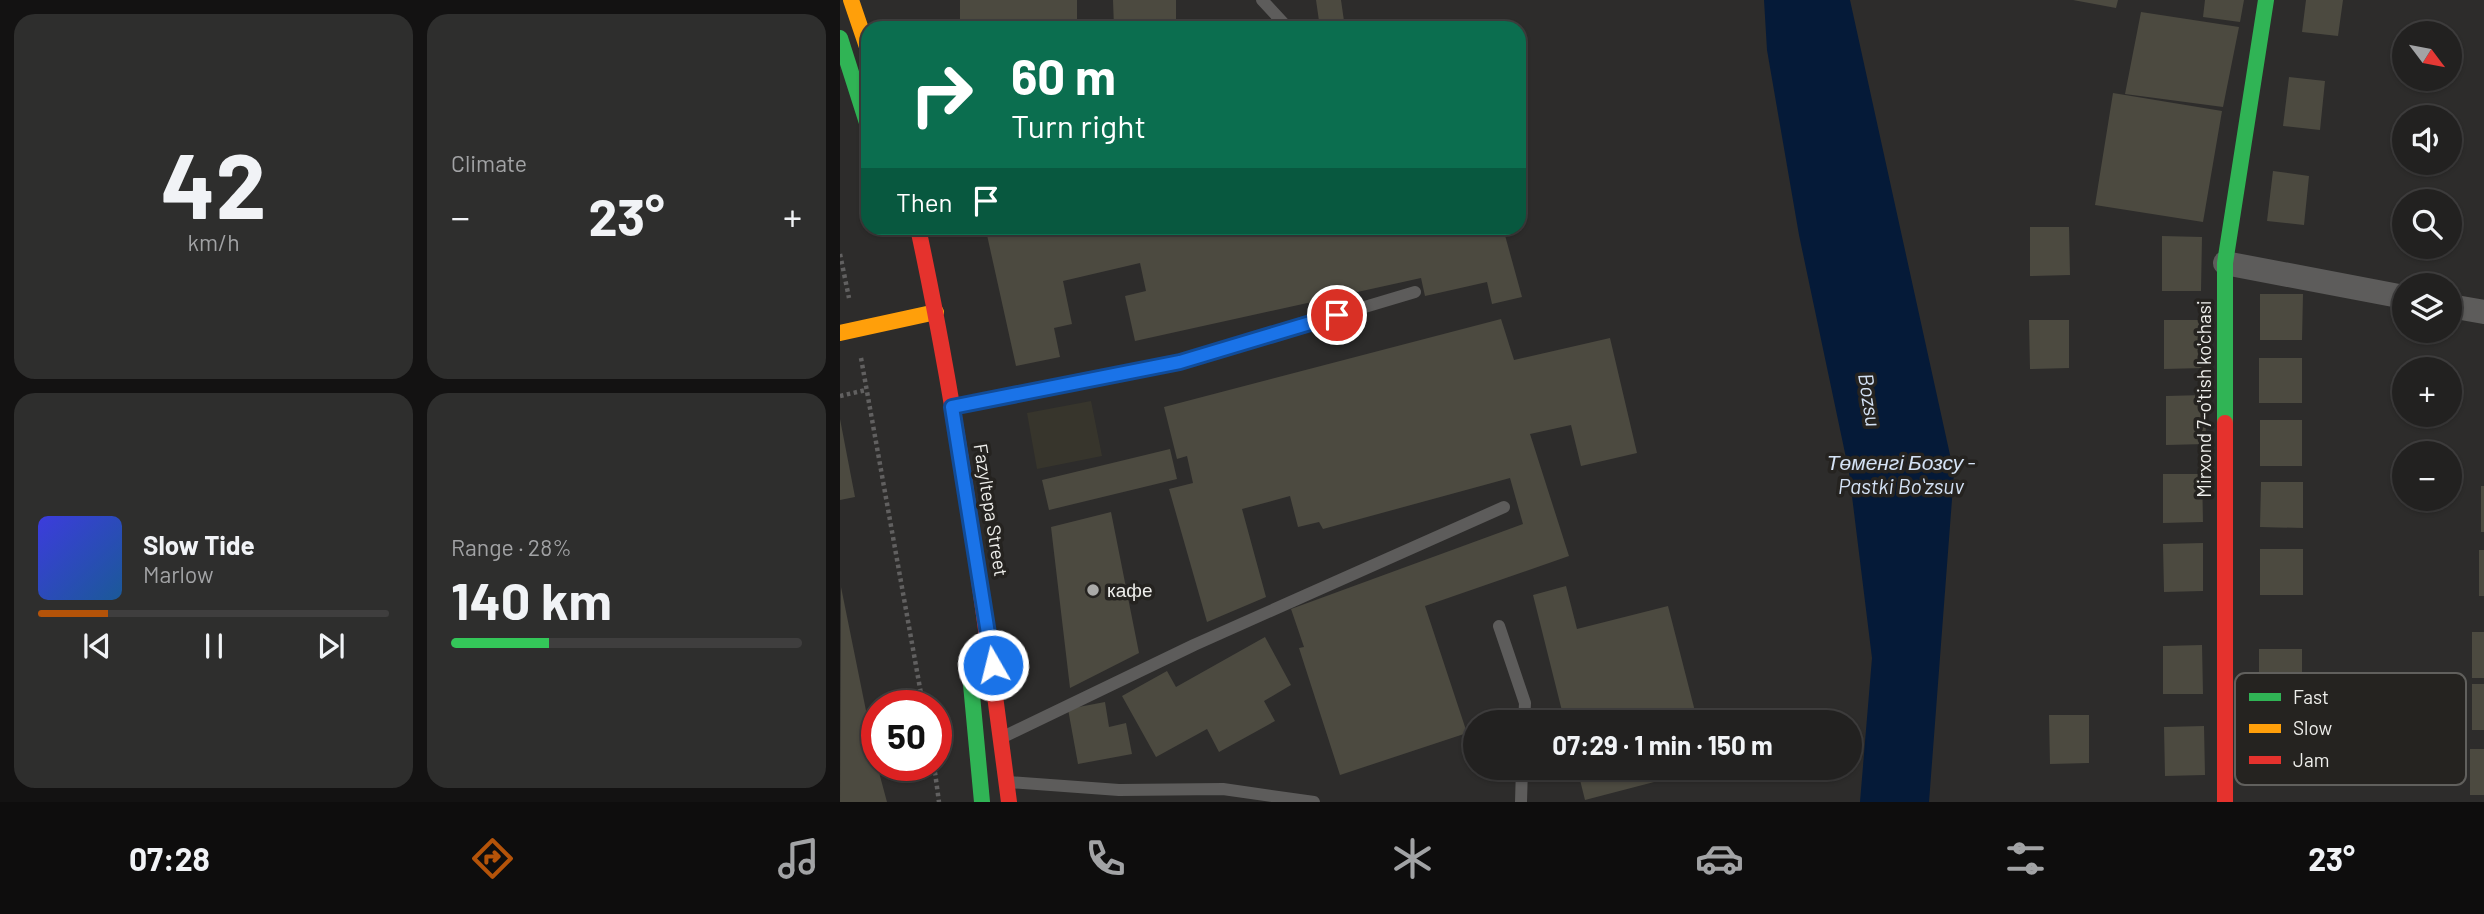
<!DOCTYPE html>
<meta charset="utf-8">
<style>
:root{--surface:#222120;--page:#2e2e2d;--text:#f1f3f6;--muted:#a2a3a5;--line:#3f3e3e;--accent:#b45309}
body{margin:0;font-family:Barlow,sans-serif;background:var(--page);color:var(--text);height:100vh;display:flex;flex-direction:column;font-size:26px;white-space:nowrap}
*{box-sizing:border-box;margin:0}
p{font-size:23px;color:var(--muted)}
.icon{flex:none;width:38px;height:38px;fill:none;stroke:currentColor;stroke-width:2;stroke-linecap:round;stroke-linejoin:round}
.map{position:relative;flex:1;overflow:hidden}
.details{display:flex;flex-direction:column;gap:14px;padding:14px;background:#131212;width:840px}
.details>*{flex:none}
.top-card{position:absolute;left:21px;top:21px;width:665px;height:214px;border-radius:21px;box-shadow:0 2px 5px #0004,0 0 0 2px var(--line);background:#0b6e4f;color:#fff;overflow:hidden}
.needle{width:46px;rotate:122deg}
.buttons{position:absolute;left:1552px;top:21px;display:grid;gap:14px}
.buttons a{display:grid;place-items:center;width:70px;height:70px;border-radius:50%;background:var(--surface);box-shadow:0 2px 5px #0004,0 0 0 2px var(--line);font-size:35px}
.speed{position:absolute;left:21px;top:690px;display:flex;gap:14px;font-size:35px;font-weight:700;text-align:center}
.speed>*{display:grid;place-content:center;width:91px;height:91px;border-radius:50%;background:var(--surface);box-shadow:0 2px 5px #0004,0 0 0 2px var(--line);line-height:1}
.speed .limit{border:10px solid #d22;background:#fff;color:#111}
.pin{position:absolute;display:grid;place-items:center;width:60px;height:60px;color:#fff;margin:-30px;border:4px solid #fff;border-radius:50%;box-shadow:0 2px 7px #0007}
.me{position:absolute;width:77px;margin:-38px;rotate:352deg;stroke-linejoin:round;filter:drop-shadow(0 0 5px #0008)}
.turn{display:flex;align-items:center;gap:24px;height:147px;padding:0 35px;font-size:32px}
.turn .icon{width:91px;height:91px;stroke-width:2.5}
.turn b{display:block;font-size:49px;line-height:60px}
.then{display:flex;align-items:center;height:66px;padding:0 35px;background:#0003;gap:14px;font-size:26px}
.big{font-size:52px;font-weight:700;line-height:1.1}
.details .card{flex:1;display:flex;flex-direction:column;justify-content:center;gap:10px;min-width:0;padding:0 24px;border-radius:21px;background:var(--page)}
.details .dial{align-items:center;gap:0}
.dial b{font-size:91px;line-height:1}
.song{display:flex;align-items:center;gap:21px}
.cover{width:84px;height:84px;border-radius:10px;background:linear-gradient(135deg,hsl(240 70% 55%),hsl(210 70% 35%))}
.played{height:7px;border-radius:4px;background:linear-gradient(90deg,var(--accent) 20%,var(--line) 20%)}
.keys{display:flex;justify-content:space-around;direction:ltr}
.heat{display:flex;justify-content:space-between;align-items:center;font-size:38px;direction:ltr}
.charge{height:10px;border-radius:5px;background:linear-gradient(90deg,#34c759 28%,var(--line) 0)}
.details .tiles{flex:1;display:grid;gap:14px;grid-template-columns:repeat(2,1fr)}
.trip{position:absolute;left:623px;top:710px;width:399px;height:70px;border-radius:35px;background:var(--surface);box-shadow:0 2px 5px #0004,0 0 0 2px var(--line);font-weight:700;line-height:70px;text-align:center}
.tabs{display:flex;height:112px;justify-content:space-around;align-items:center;background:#0e0d0d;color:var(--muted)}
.tabs .icon{width:49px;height:49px}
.tabs .on{color:var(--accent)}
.tabs b{font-size:32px;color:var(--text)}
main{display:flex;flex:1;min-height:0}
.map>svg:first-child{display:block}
.built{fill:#37352c}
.water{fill:#051a38}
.building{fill:#4c4a40}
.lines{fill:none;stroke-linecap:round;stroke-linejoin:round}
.path{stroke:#616060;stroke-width:4.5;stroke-dasharray:3.5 3.5;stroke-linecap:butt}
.lane{stroke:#5d5c5b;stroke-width:12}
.street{stroke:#5d5c5b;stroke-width:24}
.fast{stroke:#30b455;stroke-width:16}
.slow{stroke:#ff9f0a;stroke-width:16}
.jam{stroke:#e5322d;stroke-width:16}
.route-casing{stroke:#114b97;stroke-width:18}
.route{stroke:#1a73e8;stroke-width:12}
.poi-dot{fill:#aaaaa8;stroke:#252320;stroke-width:2.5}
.labels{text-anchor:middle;stroke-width:7;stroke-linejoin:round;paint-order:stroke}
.street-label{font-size:19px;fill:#eeeeeb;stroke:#252320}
.poi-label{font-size:19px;fill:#eeeeeb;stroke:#252320;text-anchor:start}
.water-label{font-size:21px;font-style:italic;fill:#d4e2f5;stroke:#252320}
.key{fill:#252320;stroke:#61605d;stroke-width:2}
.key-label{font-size:19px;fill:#eeeeeb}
</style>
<main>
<section class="details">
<div class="tiles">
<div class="card dial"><b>42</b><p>km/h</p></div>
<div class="card"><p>Climate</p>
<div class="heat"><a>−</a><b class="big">23°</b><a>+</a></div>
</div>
<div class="card">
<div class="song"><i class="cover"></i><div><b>Slow Tide</b><p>Marlow</p></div></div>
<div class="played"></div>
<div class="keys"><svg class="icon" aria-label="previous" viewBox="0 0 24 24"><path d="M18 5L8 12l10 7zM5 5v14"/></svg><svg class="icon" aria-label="pause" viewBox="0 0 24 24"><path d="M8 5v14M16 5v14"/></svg><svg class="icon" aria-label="next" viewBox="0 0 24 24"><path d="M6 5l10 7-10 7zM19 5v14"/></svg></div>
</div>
<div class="card"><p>Range · 28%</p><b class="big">140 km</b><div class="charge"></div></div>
</div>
</section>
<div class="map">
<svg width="1644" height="802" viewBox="0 0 1644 802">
<rect width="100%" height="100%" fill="#2d2c2b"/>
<path class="built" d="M 251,401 L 262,456 L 197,469 L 187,413 Z"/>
<path class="water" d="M 924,0 L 1010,0 L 1114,473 L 1089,802 L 1020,802 L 1032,658 L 1009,472 L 959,235 L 927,50 Z"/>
<path class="building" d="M 120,0 L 237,0 L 237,22 L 120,22 Z
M 273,0 L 336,0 L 336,24 L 351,24 L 351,28 L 274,28 Z
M 476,0 L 501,0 L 505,28 L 480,28 Z
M 1233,0 L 1278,0 L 1276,8 Z
M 1365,0 L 1404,0 L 1400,22 L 1363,17 Z
M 1466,0 L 1503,0 L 1498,36 L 1462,32 Z
M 1301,12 L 1399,27 L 1383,107 L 1285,94 Z
M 1449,77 L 1485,81 L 1480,130 L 1443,126 Z
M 1273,93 L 1382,111 L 1363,222 L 1255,205 Z
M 1433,171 L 1469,176 L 1464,225 L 1427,221 Z
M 1190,227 L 1229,227 L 1230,275 L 1190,276 Z
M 182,228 L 663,228 L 682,297 L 652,304 L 647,282 L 585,296 L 581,278 L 295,341 L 285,296 L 306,291 L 300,263 L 223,281 L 232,324 L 214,328 L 220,357 L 176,366 L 147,235 Z
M 1322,236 L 1362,237 L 1361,291 L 1322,291 Z
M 1420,294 L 1463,294 L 1462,340 L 1420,340 Z
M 661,319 L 674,360 L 770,338 L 797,453 L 741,466 L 731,425 L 690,434 L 729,556 L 585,606 L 627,733 L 500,775 L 459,648 L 464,647 L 451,609 L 683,524 L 670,478 L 483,529 L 479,522 L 458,527 L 450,496 L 402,509 L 426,597 L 367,622 L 329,489 L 353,483 L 347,456 L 337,459 L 324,407 Z
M 1189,320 L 1229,320 L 1229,368 L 1190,369 Z
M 1324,320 L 1363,320 L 1364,368 L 1324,369 Z
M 1419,358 L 1462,358 L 1462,403 L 1419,403 Z
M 1365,395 L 1366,444 L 1326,445 L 1326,396 Z
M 0,419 L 15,497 L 0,500 Z
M 1420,420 L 1462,420 L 1462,466 L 1420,466 Z
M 330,449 L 337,479 L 209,510 L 202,480 Z
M 1323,474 L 1362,474 L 1363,522 L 1323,523 Z
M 1421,482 L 1463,482 L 1463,528 L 1420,527 Z
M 1641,486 L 1644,486 L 1644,532 L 1641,532 Z
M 271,512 L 299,653 L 230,688 L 211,527 Z
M 1363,543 L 1363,591 L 1324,592 L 1323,544 Z
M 1420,549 L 1463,549 L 1463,595 L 1420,595 Z
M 1639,550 L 1644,550 L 1644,596 L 1639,596 Z
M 726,586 L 737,629 L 828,606 L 858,723 L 725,723 L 693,595 Z
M 1,587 L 37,765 L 47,802 L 0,802 Z
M 1632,632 L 1644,632 L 1644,678 L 1632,678 Z
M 425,637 L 451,685 L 424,701 L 435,721 L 379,752 L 367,729 L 316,757 L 282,696 L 327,671 L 336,687 Z
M 1362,645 L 1363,694 L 1323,694 L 1323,646 Z
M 1419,649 L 1462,649 L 1462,695 L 1419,695 Z
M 1632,684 L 1644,684 L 1644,730 L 1632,730 Z
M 265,702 L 269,727 L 286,723 L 292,754 L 238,764 L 228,709 Z
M 1209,715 L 1249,715 L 1249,763 L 1210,764 Z
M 1364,726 L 1365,775 L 1325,776 L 1324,727 Z
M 1630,749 L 1644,749 L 1644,795 L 1630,795 Z
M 737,768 L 863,768 L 864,769 L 745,800 Z"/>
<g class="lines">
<path class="path" d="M 0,254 L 9,298
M 21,358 L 83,705
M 0,396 L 26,390
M 94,765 L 99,802"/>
<path class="lane" d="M 422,0 L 448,28
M 113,407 L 340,362 L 575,292
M 659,626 L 685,703 L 684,723
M 163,737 L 354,645 L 664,507
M 168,782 L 279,790 L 383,789 L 474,802
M 681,802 L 682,768"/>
<path class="street" d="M 1385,263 L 1564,297
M 1610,306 L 1644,312"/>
<path class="fast" d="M 0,38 L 28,126
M 1385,423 L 1385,263 L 1426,0
M 129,663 L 142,802"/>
<path class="slow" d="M 11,0 L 28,50
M 0,333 L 96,312"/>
<path class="jam" d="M 78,228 C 119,418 144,610 169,802
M 1385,423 L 1385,802"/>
</g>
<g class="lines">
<defs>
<path id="route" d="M 153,665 L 112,407 L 340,362 L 497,315"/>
</defs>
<use href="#route" class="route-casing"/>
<use href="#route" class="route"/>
</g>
<circle class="poi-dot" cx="253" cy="590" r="7"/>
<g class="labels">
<g class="street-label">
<text transform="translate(1364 399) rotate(-90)" y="7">Mirxond 7-o'tish ko'chasi</text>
<text transform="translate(151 510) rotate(81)" y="7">Fazyltepa Street</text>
</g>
<g class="poi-label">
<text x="267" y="597">кафе</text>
</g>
<g class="water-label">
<text transform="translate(1029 400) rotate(81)" y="7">Bozsu</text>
<text x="1061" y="470">Төменгі Бозсу -<tspan x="1061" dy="24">Pastki Boʻzsuv</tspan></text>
</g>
</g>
<rect x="1395" y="673" width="231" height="112" rx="10" class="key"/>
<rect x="1409" y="693" width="32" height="8" fill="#30b455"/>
<rect x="1409" y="724" width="32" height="9" fill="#ff9f0a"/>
<rect x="1409" y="756" width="32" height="8" fill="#e5322d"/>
<g class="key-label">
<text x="1453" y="704">Fast</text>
<text x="1453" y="735">Slow</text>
<text x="1453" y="767">Jam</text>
</g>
</svg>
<div class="buttons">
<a><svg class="needle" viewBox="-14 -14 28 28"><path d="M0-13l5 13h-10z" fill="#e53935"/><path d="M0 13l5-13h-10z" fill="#a2a3a5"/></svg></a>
<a><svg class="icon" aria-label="sound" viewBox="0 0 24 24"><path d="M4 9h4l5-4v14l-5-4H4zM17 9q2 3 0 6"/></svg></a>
<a><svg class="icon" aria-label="search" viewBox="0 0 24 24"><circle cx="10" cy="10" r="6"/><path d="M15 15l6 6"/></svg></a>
<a><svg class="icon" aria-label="layers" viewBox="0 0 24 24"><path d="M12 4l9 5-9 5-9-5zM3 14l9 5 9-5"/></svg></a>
<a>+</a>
<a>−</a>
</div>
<div class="speed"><div class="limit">50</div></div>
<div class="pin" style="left:497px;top:315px;background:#d93025"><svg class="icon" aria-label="arrive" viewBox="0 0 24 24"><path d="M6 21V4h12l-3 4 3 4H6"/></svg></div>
<svg class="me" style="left:153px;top:665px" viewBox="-20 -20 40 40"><circle r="17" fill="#1a73e8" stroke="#fff" stroke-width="3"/><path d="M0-11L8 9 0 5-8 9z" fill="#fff"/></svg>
<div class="trip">07:29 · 1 min · 150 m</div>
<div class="top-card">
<div class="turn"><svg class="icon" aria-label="right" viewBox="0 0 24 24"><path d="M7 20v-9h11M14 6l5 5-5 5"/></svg><div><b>60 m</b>Turn right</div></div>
<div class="then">Then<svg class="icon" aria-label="arrive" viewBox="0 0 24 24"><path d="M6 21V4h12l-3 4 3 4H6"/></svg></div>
</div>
</div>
</main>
<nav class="tabs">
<b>07:28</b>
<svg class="icon on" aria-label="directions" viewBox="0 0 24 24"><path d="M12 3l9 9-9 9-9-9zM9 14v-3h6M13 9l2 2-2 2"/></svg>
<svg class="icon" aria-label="music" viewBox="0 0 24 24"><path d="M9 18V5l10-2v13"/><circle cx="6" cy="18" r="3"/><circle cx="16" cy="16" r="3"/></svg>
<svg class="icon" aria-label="phone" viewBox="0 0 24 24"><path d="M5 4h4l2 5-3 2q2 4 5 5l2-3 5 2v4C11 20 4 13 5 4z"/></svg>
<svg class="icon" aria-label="climate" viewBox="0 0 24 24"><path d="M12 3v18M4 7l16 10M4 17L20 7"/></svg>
<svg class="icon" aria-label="car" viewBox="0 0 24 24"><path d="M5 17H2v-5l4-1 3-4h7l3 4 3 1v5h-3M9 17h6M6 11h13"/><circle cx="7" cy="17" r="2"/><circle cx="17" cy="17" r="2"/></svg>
<svg class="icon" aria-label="filters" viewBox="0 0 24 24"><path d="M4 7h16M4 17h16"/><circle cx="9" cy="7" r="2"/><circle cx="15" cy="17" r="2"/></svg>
<b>23°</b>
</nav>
